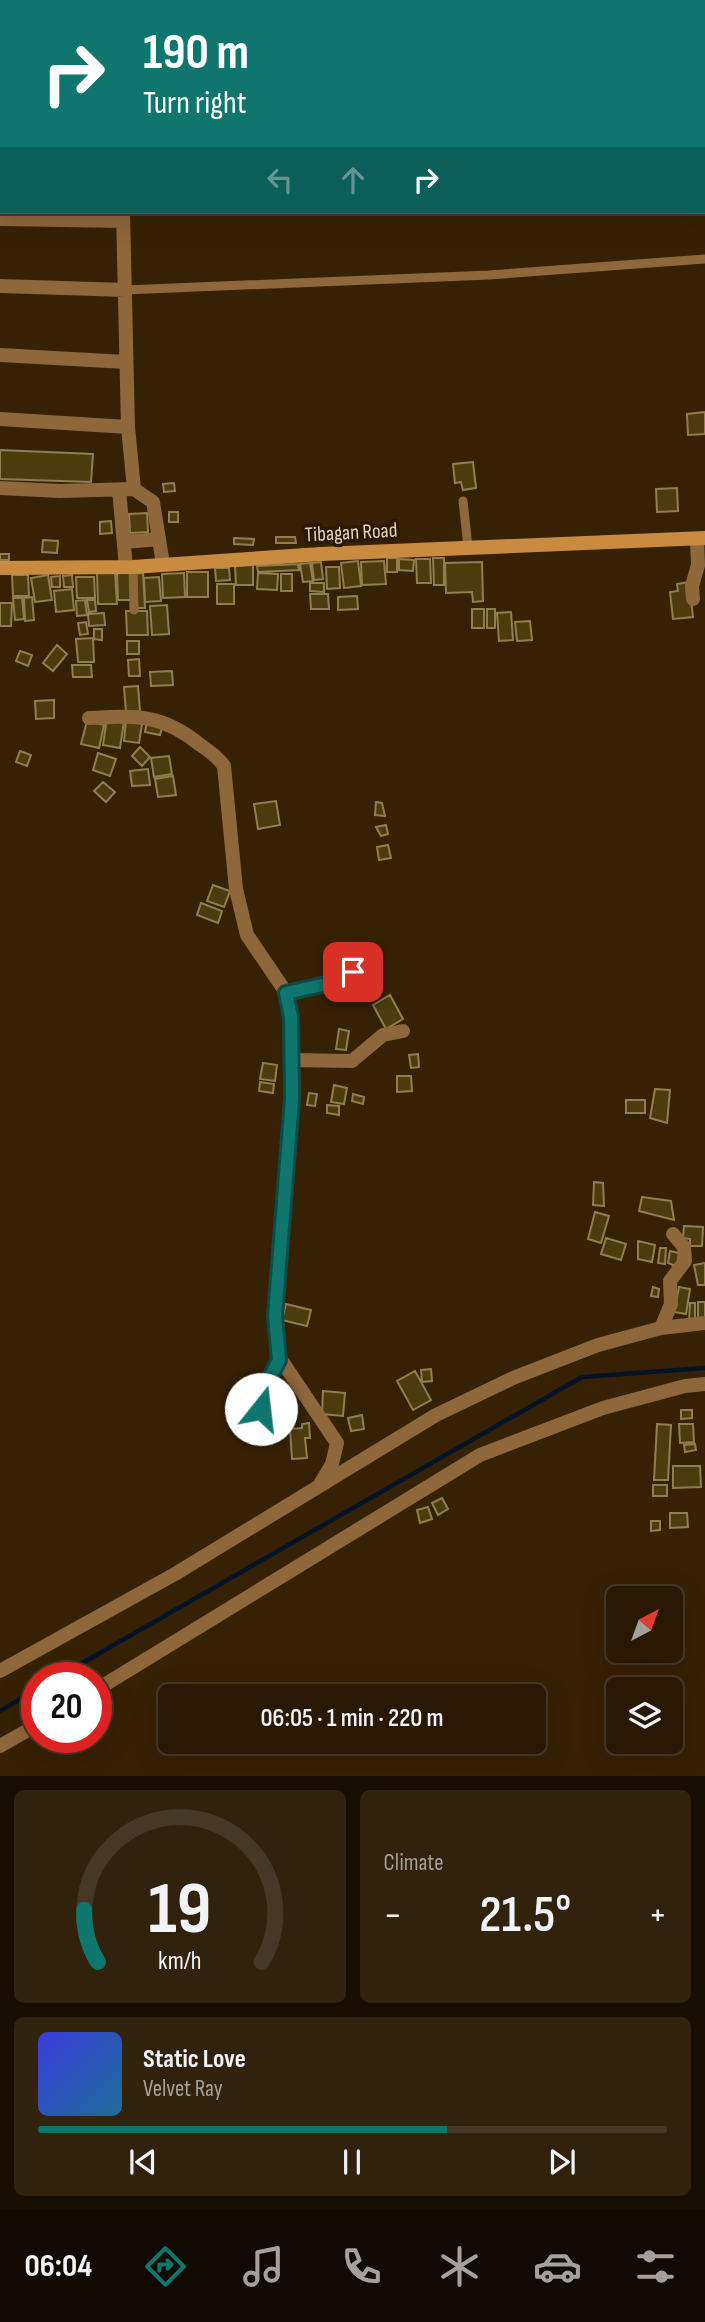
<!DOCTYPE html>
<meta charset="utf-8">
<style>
:root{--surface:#291904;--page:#31220e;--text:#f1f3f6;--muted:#a5a09a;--line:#453826;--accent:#0f766e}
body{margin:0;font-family:"Sofia Sans Condensed",sans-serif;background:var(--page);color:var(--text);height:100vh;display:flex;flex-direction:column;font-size:26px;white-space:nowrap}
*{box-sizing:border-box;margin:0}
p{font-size:23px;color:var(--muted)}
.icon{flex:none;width:38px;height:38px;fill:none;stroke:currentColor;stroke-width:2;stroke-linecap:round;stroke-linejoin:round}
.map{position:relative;height:1776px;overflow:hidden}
.side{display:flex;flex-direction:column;gap:14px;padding:14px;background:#170e02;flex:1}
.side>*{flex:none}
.guide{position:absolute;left:0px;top:0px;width:705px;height:214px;box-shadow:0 7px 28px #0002,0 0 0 2px var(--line);background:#0f766e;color:#fff;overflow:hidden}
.needle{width:46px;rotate:41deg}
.controls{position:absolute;left:606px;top:1586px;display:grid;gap:14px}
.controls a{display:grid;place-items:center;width:77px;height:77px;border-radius:10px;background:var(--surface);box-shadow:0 7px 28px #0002,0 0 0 2px var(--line);font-size:35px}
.speed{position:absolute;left:21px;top:1662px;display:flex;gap:14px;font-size:35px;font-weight:700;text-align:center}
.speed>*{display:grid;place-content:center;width:91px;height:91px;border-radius:50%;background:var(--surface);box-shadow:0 7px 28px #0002,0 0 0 2px var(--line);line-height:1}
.speed .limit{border:10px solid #d22;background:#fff;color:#111}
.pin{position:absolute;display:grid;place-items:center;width:60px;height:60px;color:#fff;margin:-30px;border-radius:14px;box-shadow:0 4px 10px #0006}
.me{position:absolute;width:77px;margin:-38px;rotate:16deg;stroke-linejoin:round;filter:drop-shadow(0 0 5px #0008)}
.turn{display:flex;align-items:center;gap:24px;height:147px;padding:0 28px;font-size:32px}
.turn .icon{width:91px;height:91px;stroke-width:2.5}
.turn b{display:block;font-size:49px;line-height:60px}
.lanes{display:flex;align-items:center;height:66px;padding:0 28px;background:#0003;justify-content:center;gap:35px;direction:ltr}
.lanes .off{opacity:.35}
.big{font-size:52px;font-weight:600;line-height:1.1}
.side .tile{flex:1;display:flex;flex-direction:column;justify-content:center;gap:10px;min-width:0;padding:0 24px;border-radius:10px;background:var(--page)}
.side .dial{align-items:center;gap:0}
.dial svg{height:182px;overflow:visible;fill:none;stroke:var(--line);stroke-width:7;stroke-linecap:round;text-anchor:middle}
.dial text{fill:var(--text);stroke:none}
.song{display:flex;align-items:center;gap:21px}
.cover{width:84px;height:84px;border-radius:10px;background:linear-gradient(135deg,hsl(240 70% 55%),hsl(200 70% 35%))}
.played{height:7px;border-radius:4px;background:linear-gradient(90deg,var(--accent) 65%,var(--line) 65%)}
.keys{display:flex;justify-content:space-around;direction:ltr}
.heat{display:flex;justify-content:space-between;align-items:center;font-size:38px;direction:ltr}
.side .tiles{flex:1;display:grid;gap:14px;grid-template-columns:1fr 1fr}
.tile:last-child{grid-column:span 2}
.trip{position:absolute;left:158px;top:1684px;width:388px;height:70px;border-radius:10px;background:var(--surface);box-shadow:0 7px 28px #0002,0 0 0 2px var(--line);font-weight:600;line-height:70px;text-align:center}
.tabs{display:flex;height:112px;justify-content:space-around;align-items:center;background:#100a02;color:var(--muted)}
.tabs .icon{width:49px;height:49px}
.tabs .selected{color:var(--accent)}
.tabs b{font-size:32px;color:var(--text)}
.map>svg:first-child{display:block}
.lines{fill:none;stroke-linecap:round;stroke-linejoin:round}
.stream{stroke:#021426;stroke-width:4.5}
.building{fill:#4c3c0d;stroke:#907e51;stroke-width:2}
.service{stroke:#8e673b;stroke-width:9}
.minor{stroke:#8e673b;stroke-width:14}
.secondary{stroke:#c98b40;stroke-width:14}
.route-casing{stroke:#0a4d48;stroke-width:18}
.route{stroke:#0f766e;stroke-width:12}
.labels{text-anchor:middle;stroke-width:7;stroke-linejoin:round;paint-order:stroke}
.street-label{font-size:21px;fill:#e4d2bf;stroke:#2d1700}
</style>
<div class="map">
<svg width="705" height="1776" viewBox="0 0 705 1776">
<rect width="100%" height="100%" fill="#372105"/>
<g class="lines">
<path class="stream" d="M 56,1678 L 582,1377 L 705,1368
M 0,1711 L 37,1689"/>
</g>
<path class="building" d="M 14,0 L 69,0 L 69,2 Z
M 154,0 L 263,0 L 263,1 L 154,2 Z
M 287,0 L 332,0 L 295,2 Z
M 705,412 L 705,434 L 688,435 L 687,414 Z
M 0,450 L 93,454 L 91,482 L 0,479 Z
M 473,462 L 476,488 L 463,490 L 461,482 L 455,483 L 453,464 Z
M 174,483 L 175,491 L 164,492 L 163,484 Z
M 677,488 L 678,511 L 657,512 L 656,489 Z
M 169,512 L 178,512 L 178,522 L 169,522 Z
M 147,513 L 148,532 L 130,533 L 129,514 Z
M 111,521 L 112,533 L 100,534 L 100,522 Z
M 335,534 L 336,540 L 316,541 L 316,535 Z
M 276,537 L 295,537 L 296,543 L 276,543 Z
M 234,538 L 254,539 L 253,545 L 234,544 Z
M 43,540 L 58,541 L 57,553 L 42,552 Z
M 0,554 L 9,554 L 9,560 L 0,560 Z
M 387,558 L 397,558 L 397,572 L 387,572 Z
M 433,558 L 444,558 L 444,585 L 434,585 Z
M 399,559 L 414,560 L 413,571 L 399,570 Z
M 416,559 L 430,559 L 431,583 L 417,583 Z
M 358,561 L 361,586 L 344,588 L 341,563 Z
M 384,561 L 386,584 L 362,585 L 361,562 Z
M 321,562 L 323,579 L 314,580 L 312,563 Z
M 482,562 L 483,601 L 473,602 L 472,592 L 446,593 L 445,563 Z
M 310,563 L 313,581 L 303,582 L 300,564 Z
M 298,564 L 299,570 L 258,572 L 257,566 Z
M 253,565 L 253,585 L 236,585 L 235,566 Z
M 326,567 L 339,567 L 340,588 L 327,589 Z
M 215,568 L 229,568 L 230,580 L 216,581 Z
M 115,572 L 117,604 L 98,604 L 97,573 Z
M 187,572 L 208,572 L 208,597 L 187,597 Z
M 117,573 L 132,573 L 133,600 L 118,600 Z
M 143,573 L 145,608 L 135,608 L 134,574 Z
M 184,573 L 185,597 L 163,598 L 162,574 Z
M 258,573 L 278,574 L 277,590 L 257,589 Z
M 281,574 L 292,574 L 292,591 L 281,591 Z
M 12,575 L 28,575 L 29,596 L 13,596 Z
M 48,575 L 52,600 L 35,602 L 31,578 Z
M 72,575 L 73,587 L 64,587 L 63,576 Z
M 60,576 L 60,587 L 52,587 L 51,577 Z
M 76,577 L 94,577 L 95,598 L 77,598 Z
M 159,577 L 161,601 L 145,602 L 144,578 Z
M 689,582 L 693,617 L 673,619 L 670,592 L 678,591 L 677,584 Z
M 310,583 L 324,583 L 324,592 L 310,591 Z
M 217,584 L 234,584 L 234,604 L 217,604 Z
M 72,589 L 74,610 L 56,612 L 54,591 Z
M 310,594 L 328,594 L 329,609 L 311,609 Z
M 357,596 L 358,609 L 338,610 L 338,597 Z
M 32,597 L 34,620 L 25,621 L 24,598 Z
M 13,598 L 22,598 L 24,619 L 15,620 Z
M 85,600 L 87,615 L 77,616 L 76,601 Z
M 87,600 L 95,600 L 96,611 L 89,612 Z
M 0,603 L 12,603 L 11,626 L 0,626 Z
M 167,605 L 169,634 L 152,635 L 150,606 Z
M 472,609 L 484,609 L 484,628 L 472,628 Z
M 487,609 L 495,609 L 495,628 L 487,628 Z
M 126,611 L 147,611 L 148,635 L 127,635 Z
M 511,612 L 513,640 L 499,641 L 497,613 Z
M 104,613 L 105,625 L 89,626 L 88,614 Z
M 530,621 L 532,640 L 517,641 L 515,622 Z
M 86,622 L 88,634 L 80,635 L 78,623 Z
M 94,629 L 102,629 L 102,640 L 94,639 Z
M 93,638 L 94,662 L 78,662 L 76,639 Z
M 127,641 L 139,641 L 139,654 L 127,654 Z
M 57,645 L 67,654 L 53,671 L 43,663 Z
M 20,651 L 32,655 L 28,666 L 16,661 Z
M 139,659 L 140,676 L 129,676 L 128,660 Z
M 72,665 L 91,665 L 92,677 L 73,677 Z
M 172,671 L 173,685 L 151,686 L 150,672 Z
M 138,686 L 140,711 L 126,712 L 124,687 Z
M 54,700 L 54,718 L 36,719 L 35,701 Z
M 107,718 L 124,721 L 120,748 L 103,745 Z
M 87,721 L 104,725 L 99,748 L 81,744 Z
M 126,721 L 142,724 L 139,743 L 124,741 Z
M 147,721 L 163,724 L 160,735 L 145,732 Z
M 140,747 L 150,757 L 142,766 L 132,756 Z
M 20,751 L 31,755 L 27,766 L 16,762 Z
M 98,753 L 116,759 L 110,776 L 93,770 Z
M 169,756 L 172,774 L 154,777 L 151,758 Z
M 148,769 L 150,785 L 132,786 L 130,771 Z
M 173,776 L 176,795 L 158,797 L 155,779 Z
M 103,782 L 115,792 L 106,802 L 94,791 Z
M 276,801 L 280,825 L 258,829 L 254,804 Z
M 376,802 L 382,803 L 385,816 L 375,815 Z
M 386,825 L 388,834 L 381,836 L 376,827 Z
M 388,845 L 391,858 L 379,860 L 377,847 Z
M 213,885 L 230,891 L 224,907 L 207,901 Z
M 201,903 L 222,911 L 218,923 L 197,915 Z
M 356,968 L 366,969 L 367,981 L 357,981 Z
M 390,995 L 403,1019 L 386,1029 L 373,1005 Z
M 339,1029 L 349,1031 L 346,1050 L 336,1049 Z
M 418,1054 L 419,1067 L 411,1068 L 409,1055 Z
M 263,1063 L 277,1065 L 275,1081 L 260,1079 Z
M 397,1076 L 411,1076 L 412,1091 L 397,1092 Z
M 260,1082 L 274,1084 L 273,1093 L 259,1091 Z
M 334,1085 L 347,1088 L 344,1104 L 331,1102 Z
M 655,1089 L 670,1090 L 667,1123 L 650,1118 Z
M 309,1093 L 317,1094 L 315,1106 L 307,1105 Z
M 353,1094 L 364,1097 L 363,1104 L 352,1101 Z
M 626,1100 L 645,1100 L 645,1113 L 626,1113 Z
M 327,1105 L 339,1106 L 339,1115 L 327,1113 Z
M 594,1182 L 603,1183 L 604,1206 L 593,1205 Z
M 642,1197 L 671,1201 L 674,1220 L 639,1211 Z
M 595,1212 L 609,1216 L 601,1243 L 588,1239 Z
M 684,1226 L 703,1227 L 702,1246 L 690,1246 L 690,1239 L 683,1238 Z
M 606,1238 L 626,1244 L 621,1260 L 601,1254 Z
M 638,1241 L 655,1245 L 652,1262 L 638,1259 Z
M 660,1248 L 666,1248 L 665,1264 L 658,1263 Z
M 670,1251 L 679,1253 L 677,1267 L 668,1263 Z
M 705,1263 L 705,1285 L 698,1285 L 694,1265 Z
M 653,1287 L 659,1289 L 658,1297 L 651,1296 Z
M 679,1287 L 690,1289 L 686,1314 L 674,1312 Z
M 698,1302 L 705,1302 L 705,1321 L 698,1320 Z
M 690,1303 L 695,1303 L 695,1320 L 689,1320 Z
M 286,1304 L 311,1310 L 307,1326 L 282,1320 Z
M 431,1369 L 432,1381 L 422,1382 L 421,1370 Z
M 415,1371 L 431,1400 L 413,1410 L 397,1381 Z
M 323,1391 L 345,1393 L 343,1416 L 322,1414 Z
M 256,1401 L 260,1425 L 243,1428 L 238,1404 Z
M 681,1410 L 692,1410 L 692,1418 L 681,1419 Z
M 362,1415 L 364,1429 L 351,1431 L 348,1418 Z
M 309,1423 L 310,1438 L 305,1438 L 307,1458 L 292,1459 L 290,1429 L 302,1428 L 302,1424 Z
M 657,1424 L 671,1425 L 668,1480 L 654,1480 Z
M 679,1424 L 693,1424 L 694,1442 L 680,1443 Z
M 695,1444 L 696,1450 L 685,1452 L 684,1445 Z
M 673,1466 L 700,1466 L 701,1487 L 673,1488 Z
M 653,1485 L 667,1485 L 667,1496 L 653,1496 Z
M 442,1498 L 448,1509 L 438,1515 L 432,1503 Z
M 428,1507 L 432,1519 L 420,1523 L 417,1510 Z
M 670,1513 L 687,1513 L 688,1527 L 670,1528 Z
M 651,1521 L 660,1521 L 660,1530 L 651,1531 Z"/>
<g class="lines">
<path class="service" d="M 125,290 L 489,275 L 705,259
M 463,501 L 468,547
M 133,567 L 134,610
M 286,993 L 336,982 L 353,972
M 263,1417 L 262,1397 L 279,1360"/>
<path class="minor" d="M 108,0 L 109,2
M 271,0 L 271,2
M 420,0 L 420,2
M 0,16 L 2,16
M 0,91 L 2,91
M 0,154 L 2,154
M 123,212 L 128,427 L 134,489
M 0,219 L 123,221
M 0,286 L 125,290
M 0,355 L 126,362
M 0,419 L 128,427
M 0,488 L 60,491 L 134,489 L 153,502 L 163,564
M 119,490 L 126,567
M 124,542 L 159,539
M 693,599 L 692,586 L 698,565 L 697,539
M 89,718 C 135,716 161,713 199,744 C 208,750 218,757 224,766 L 236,889 L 247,935 L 283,988 L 291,1017 L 292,1099 L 275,1316 L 277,1354 L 337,1443 L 332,1464 L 319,1486
M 292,1060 L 352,1061 L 383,1035 L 403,1031
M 661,1328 L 671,1304 L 670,1281 L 685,1261 L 684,1247 L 673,1234
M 0,1671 L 175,1574 L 436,1415 L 513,1378 L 598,1345 L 661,1328 L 705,1323
M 96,1690 L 480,1455 L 603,1408 L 685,1386 L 705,1384
M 0,1746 L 37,1725"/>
<path class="secondary" d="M 0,568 L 133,567 L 321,554 L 705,538"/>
</g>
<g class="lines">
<defs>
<path id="route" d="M 261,1409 L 264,1389 L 279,1360 L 275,1316 L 292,1099 L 291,1017 L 286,993 L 336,982 L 353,972"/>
</defs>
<use href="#route" class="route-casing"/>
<use href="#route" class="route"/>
</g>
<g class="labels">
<g class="street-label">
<text transform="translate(351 532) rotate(-3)" y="7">Tibagan Road</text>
</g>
</g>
</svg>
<div class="controls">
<a><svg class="needle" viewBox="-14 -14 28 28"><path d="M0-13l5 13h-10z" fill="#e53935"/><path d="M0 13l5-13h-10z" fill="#a5a09a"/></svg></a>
<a><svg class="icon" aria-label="layers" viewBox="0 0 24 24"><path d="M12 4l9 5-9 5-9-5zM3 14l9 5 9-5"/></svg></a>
</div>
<div class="speed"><div class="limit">20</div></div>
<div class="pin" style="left:353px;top:972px;background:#d93025"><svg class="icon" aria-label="arrive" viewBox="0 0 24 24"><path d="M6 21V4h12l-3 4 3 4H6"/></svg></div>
<svg class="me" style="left:261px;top:1409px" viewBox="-20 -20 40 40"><circle r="19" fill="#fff"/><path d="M0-13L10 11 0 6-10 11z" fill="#0f766e"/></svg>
<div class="trip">06:05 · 1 min · 220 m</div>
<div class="guide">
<div class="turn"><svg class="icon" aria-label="right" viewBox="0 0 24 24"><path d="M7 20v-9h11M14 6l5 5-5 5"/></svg><div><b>190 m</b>Turn right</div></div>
<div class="lanes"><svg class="icon off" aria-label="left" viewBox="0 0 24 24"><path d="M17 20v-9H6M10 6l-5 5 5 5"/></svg><svg class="icon off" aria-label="ahead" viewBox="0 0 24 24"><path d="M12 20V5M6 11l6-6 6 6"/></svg><svg class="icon" aria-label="right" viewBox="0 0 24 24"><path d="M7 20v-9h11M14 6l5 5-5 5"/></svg></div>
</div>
</div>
<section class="side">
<div class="tiles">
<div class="tile dial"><svg viewBox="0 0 100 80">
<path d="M14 69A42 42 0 1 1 86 69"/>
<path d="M14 69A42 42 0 0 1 8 46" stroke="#0f766e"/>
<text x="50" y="56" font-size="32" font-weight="700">19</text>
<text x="50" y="72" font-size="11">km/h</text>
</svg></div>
<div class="tile"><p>Climate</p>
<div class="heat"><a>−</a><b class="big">21.5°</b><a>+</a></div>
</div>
<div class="tile">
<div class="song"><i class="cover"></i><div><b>Static Love</b><p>Velvet Ray</p></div></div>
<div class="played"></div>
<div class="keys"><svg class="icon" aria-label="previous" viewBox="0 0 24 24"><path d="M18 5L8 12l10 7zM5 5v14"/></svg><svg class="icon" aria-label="pause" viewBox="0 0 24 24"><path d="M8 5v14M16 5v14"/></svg><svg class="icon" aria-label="next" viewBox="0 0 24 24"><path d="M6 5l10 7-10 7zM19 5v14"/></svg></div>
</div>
</div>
</section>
<nav class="tabs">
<b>06:04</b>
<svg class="icon selected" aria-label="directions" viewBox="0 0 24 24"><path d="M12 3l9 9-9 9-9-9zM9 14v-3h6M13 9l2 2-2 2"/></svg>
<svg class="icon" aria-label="music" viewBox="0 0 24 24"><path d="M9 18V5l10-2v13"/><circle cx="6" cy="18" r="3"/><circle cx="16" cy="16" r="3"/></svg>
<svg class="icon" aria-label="phone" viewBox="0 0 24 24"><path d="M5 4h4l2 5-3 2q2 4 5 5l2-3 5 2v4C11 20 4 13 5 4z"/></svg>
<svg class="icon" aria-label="climate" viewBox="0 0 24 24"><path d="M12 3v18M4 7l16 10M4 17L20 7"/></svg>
<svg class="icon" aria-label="car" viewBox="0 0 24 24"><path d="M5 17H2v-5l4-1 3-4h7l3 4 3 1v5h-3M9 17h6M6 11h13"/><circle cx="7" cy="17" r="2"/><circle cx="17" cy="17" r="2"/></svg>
<svg class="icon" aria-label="filters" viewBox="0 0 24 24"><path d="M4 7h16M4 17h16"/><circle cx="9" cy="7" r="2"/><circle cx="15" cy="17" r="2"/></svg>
</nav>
